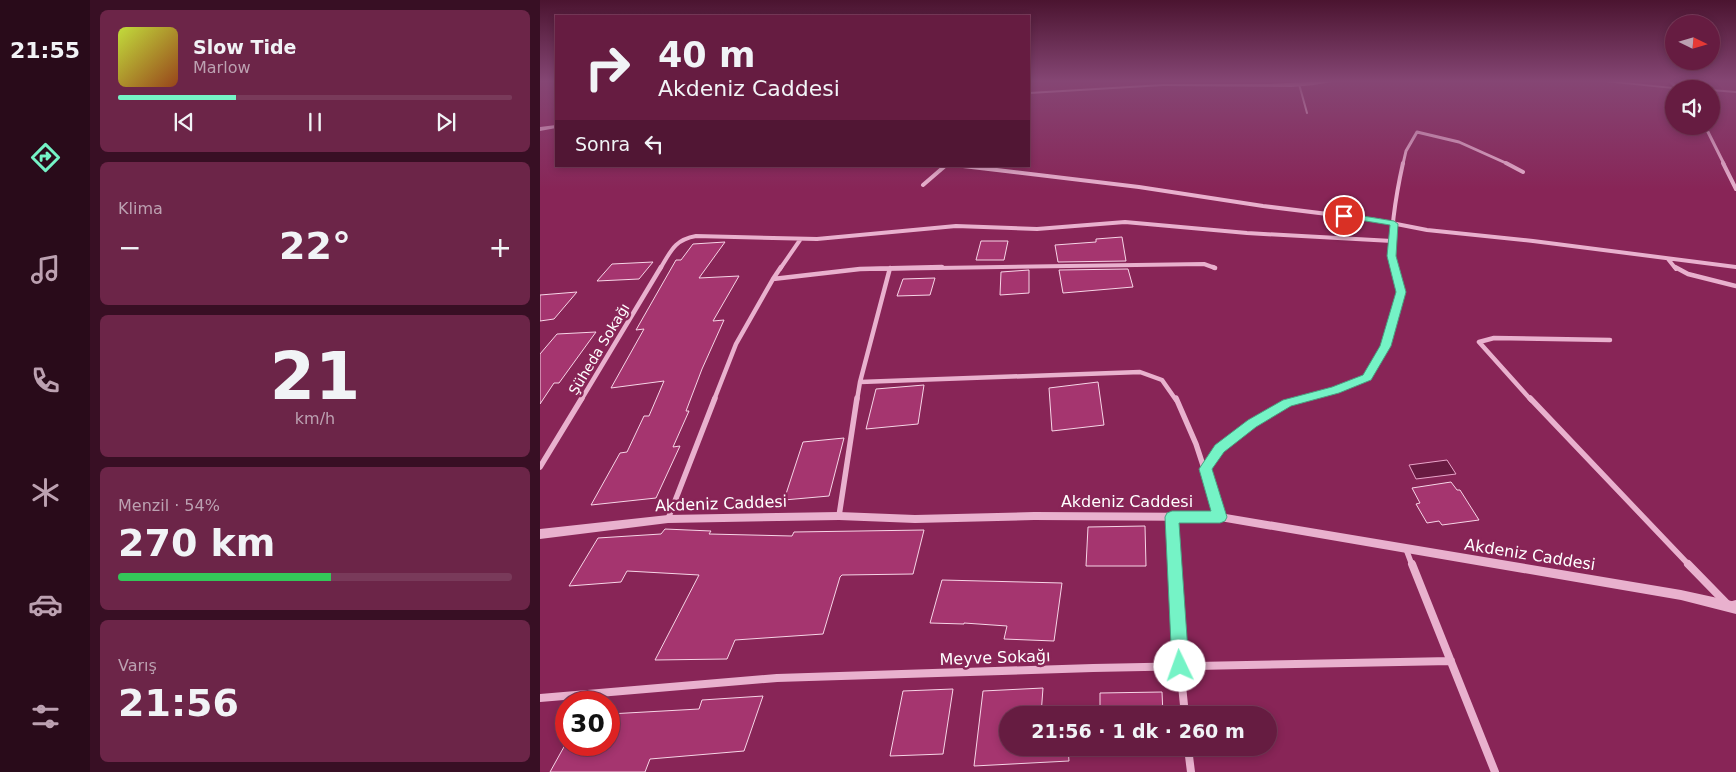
<!DOCTYPE html>
<html lang="tr">
<meta charset="utf-8">
<style>
:root{--surface:#661c41;--page:#6c2548;--text:#f1f3f6;--muted:#bca1b1;--line:#793a5a;--accent:#75f3c6}
body{margin:0;font-family:"DejaVu Sans",sans-serif;background:var(--page);color:var(--text);height:100vh;display:flex;flex-direction:column;font-size:19px;white-space:nowrap}
*{box-sizing:border-box;margin:0}
p{font-size:16px;color:var(--muted)}
.icon{flex:none;width:28px;height:28px;fill:none;stroke:currentColor;stroke-width:2;stroke-linecap:round;stroke-linejoin:round}
.map{position:relative;flex:1;overflow:hidden}
.panel{display:flex;flex-direction:column;gap:10px;padding:10px;background:#380f24;width:450px}
.panel>*{flex:none}
.banner{position:absolute;left:15px;top:15px;width:475px;height:152px;border-radius:0px;box-shadow:0 2px 8px #0003,0 0 0 1px var(--line);background:#661c41;color:var(--text);overflow:hidden}
.needle{width:32px;rotate:95deg}
.tools{position:absolute;left:1125px;top:15px;display:grid;gap:10px}
.tools a{display:grid;place-items:center;width:55px;height:55px;border-radius:50%;background:var(--surface);box-shadow:0 2px 8px #0003,0 0 0 1px var(--line);font-size:25px}
.speed{position:absolute;left:15px;top:691px;display:flex;gap:10px;font-size:25px;font-weight:700;text-align:center}
.speed>*{display:grid;place-content:center;width:65px;height:65px;border-radius:50%;background:var(--surface);box-shadow:0 2px 8px #0003,0 0 0 1px var(--line);line-height:1}
.speed .limit{border:8px solid #d22;background:#fff;color:#111}
.pin{position:absolute;display:grid;place-items:center;width:42px;height:42px;color:#fff;margin:-21px;border:2px solid #fff;border-radius:50%;box-shadow:0 1px 5px #0007}
.me{position:absolute;width:55px;margin:-28px;rotate:357deg;stroke-linejoin:round;filter:drop-shadow(0 0 4px #0008)}
.turn{display:flex;align-items:center;gap:18px;height:105px;padding:0 20px;font-size:22px}
.turn .icon{width:65px;height:65px;stroke-width:2.5}
.turn b{display:block;font-size:35px;line-height:42px}
.then{display:flex;align-items:center;height:48px;padding:0 20px;background:#0003;gap:10px;font-size:19px}
.big{font-size:38px;font-weight:600;line-height:1.1}
.panel .widget{flex:1;display:flex;flex-direction:column;justify-content:center;gap:8px;min-width:0;padding:0 18px;border-radius:8px;background:var(--page)}
.panel .dial{align-items:center;gap:0}
.dial b{font-size:65px;line-height:1}
.song{display:flex;align-items:center;gap:15px}
.cover{width:60px;height:60px;border-radius:8px;background:linear-gradient(135deg,hsl(70 70% 55%),hsl(20 70% 35%))}
.played{height:5px;border-radius:2px;background:linear-gradient(90deg,var(--accent) 30%,var(--line) 30%)}
.keys{display:flex;justify-content:space-around;direction:ltr}
.heat{display:flex;justify-content:space-between;align-items:center;font-size:28px;direction:ltr}
.charge{height:8px;border-radius:4px;background:linear-gradient(90deg,#34c759 54%,var(--line) 0)}
.trip{position:absolute;left:459px;top:706px;width:278px;height:50px;border-radius:25px;background:var(--surface);box-shadow:0 2px 8px #0003,0 0 0 1px var(--line);font-weight:600;line-height:50px;text-align:center}
main{display:flex;flex:1;min-height:0}
.menu{display:flex;flex-direction:column;width:90px;justify-content:space-around;align-items:center;background:#290b1a;color:var(--muted)}
.menu .icon{width:35px;height:35px}
.menu .active{color:var(--accent)}
.menu b{font-size:22px;color:var(--text)}
.map>svg:first-child{display:block}
.water{fill:#681a41;stroke:#eaa5ca}
.building{fill:#a5356f;stroke:#f7d5e7}
.lines{fill:none;stroke-linecap:round;stroke-linejoin:round}
.service{stroke:#e9b1ce;stroke-width:2}
.minor-far4{stroke:#e9b1ce;stroke-width:3}
.minor-far3{stroke:#e9b1ce;stroke-width:4}
.minor-far2{stroke:#e9b1ce;stroke-width:4.5}
.minor-far1{stroke:#e9b1ce;stroke-width:5.5}
.minor{stroke:#e9b1ce;stroke-width:8}
.tertiary{fill:#e9b1ce;fill-rule:evenodd}
.route{fill:#75f3c6;stroke:#4c9e81}
.labels{text-anchor:middle;stroke-width:5;stroke-linejoin:round;paint-order:stroke}
.street-label{font-size:14px;fill:#fff;stroke:#882557}
.near-street-label{font-size:16px;fill:#fff;stroke:#882557}
</style>
<main>
<nav class="menu">
<b>21:55</b>
<svg class="icon active" aria-label="directions" viewBox="0 0 24 24"><path d="M12 3l9 9-9 9-9-9zM9 14v-3h6M13 9l2 2-2 2"/></svg>
<svg class="icon" aria-label="music" viewBox="0 0 24 24"><path d="M9 18V5l10-2v13"/><circle cx="6" cy="18" r="3"/><circle cx="16" cy="16" r="3"/></svg>
<svg class="icon" aria-label="phone" viewBox="0 0 24 24"><path d="M5 4h4l2 5-3 2q2 4 5 5l2-3 5 2v4C11 20 4 13 5 4z"/></svg>
<svg class="icon" aria-label="climate" viewBox="0 0 24 24"><path d="M12 3v18M4 7l16 10M4 17L20 7"/></svg>
<svg class="icon" aria-label="car" viewBox="0 0 24 24"><path d="M5 17H2v-5l4-1 3-4h7l3 4 3 1v5h-3M9 17h6M6 11h13"/><circle cx="7" cy="17" r="2"/><circle cx="17" cy="17" r="2"/></svg>
<svg class="icon" aria-label="filters" viewBox="0 0 24 24"><path d="M4 7h16M4 17h16"/><circle cx="9" cy="7" r="2"/><circle cx="15" cy="17" r="2"/></svg>
</nav>
<section class="panel">
<div class="widget">
<div class="song"><i class="cover"></i><div><b>Slow Tide</b><p>Marlow</p></div></div>
<div class="played"></div>
<div class="keys"><svg class="icon" aria-label="previous" viewBox="0 0 24 24"><path d="M18 5L8 12l10 7zM5 5v14"/></svg><svg class="icon" aria-label="pause" viewBox="0 0 24 24"><path d="M8 5v14M16 5v14"/></svg><svg class="icon" aria-label="next" viewBox="0 0 24 24"><path d="M6 5l10 7-10 7zM19 5v14"/></svg></div>
</div>
<div class="widget"><p>Klima</p>
<div class="heat"><a>−</a><b class="big">22°</b><a>+</a></div>
</div>
<div class="widget dial"><b>21</b><p>km/h</p></div>
<div class="widget"><p>Menzil · 54%</p><b class="big">270 km</b><div class="charge"></div></div>
<div class="widget"><p>Varış</p><b class="big">21:56</b></div>
</section>
<div class="map">
<svg width="1196" height="772" viewBox="0 0 1196 772">
<rect width="100%" height="100%" fill="#882557"/>
<path class="water" d="M 907,460 L 916,474 L 876,479 L 869,465 Z"/>
<path class="building" d="M 582,237 L 586,261 L 518,262 L 515,245 L 556,242 L 556,239 Z
M 441,241 L 468,241 L 464,260 L 436,260 Z
M 185,242 L 159,278 L 199,276 L 173,321 L 184,320 L 162,369 L 146,411 L 149,411 L 133,447 L 140,446 L 116,498 L 51,505 L 80,453 L 87,452 L 104,416 L 109,416 L 124,381 L 71,388 L 104,329 L 96,330 L 136,260 L 141,260 L 153,244 Z
M 113,262 L 99,279 L 57,281 L 72,264 Z
M 588,269 L 593,287 L 523,293 L 519,270 Z
M 489,270 L 489,293 L 460,295 L 461,272 Z
M 395,278 L 390,295 L 357,296 L 363,279 Z
M 37,292 L 14,319 L 0,321 L 0,295 Z
M 56,332 L 19,383 L 14,383 L 0,404 L 0,354 L 17,334 Z
M 558,382 L 564,425 L 512,431 L 509,388 Z
M 384,385 L 378,424 L 326,429 L 336,389 Z
M 304,438 L 289,496 L 244,500 L 263,442 Z
M 911,482 L 917,490 L 920,490 L 939,520 L 902,525 L 899,521 L 887,523 L 876,504 L 880,503 L 872,488 Z
M 605,526 L 606,566 L 546,566 L 548,527 Z
M 125,529 L 171,531 L 169,534 L 252,536 L 254,532 L 384,530 L 373,574 L 302,575 L 300,577 L 283,634 L 195,640 L 187,659 L 115,660 L 159,575 L 87,571 L 81,582 L 29,586 L 58,538 L 121,534 Z
M 402,580 L 522,583 L 514,641 L 464,639 L 467,626 L 424,623 L 424,624 L 390,623 Z
M 503,688 L 501,715 L 468,715 L 468,748 L 528,748 L 529,761 L 434,766 L 443,691 Z
M 413,689 L 403,754 L 350,756 L 363,691 Z
M 622,692 L 623,715 L 560,715 L 560,693 Z
M 223,696 L 204,751 L 110,759 L 105,772 L 10,772 L 25,745 L 69,745 L 69,714 L 159,709 L 162,700 Z"/>
<g class="lines">
<path class="service" d="M 759,84 L 767,113"/>
<path class="minor-far4" d="M 1130,81 L 1137,88
M 1165,126 L 1184,164
M 863,164 L 866,151 L 877,132 L 919,142 L 968,164"/>
<path class="minor-far3" d="M 966,163 L 983,172
M 1183,163 L 1196,189
M 423,166 L 599,187 L 723,206 L 836,220 L 887,230 L 993,241 L 1196,267
M 383,185 L 405,166
M 1128,259 L 1136,269
M 120,269 C 131,251 134,240 156,236 L 277,239 L 416,226 L 497,229 L 585,222 L 707,233 L 852,241
M 240,269 L 260,240
M 332,269 L 664,264 L 675,268
M 854,269 C 847,244 857,190 863,163"/>
<path class="minor-far2" d="M 673,267 L 675,268
M 1135,267 L 1148,274 L 1196,286
M 233,279 L 241,267
M 320,382 L 600,372 L 622,380 L 636,400
M 41,400 L 121,267
M 174,400 L 196,344 L 233,279 L 320,269 L 402,267
M 317,400 L 320,382 L 350,268
M 759,400 L 795,390 L 827,378 L 846,346 L 861,291 L 854,267
M 991,400 L 939,342 L 954,338 L 1070,340"/>
<path class="minor-far1" d="M 636,398 L 656,444 L 680,517
M 990,398 L 1149,565
M 0,467 L 42,398
M 665,469 C 669,463 673,456 678,450 C 696,429 737,406 764,398
M 299,516 L 317,398
M 632,517 L 635,565
M 128,519 L 175,398
M 866,549 L 872,565"/>
<path class="minor" d="M 634,564 L 640,666 L 645,715
M 872,564 L 955,772
M 1148,564 L 1189,606 L 1196,604
M 0,698 L 237,678 L 553,668 L 911,661
M 648,748 L 651,772"/>
<path class="tertiary" d="M 784,81 L 797,81 L 774,85 L 752,87 L 623,86 L 489,94 L 489,92 L 623,84 L 731,84 Z
M 1055,81 L 1073,81 L 1152,89 L 1134,89 Z
M 1170,89 L 1171,89 L 1196,91 L 1196,93 L 1171,91 Z
M 16,125 L 16,128 L 0,131 L 0,127 Z
M 299,512 L 375,515 L 494,512 L 680,513 L 1141,590 L 1196,602 L 1196,614 L 1141,600 L 680,521 L 494,520 L 375,523 L 299,520 L 128,523 L 0,539 L 0,529 L 128,515 Z"/>
</g>
<linearGradient id="sky" x2="0" y2="1"><stop stop-color="#4b1430"/><stop offset="0.43" stop-color="#854674"/><stop offset="1" stop-color="#854674" stop-opacity="0"/></linearGradient>
<rect width="1196" height="189" fill="url(#sky)"/>
<path class="route" d="M 804,213 L 854,221 L 858,224 L 856,256 L 866,292 L 851,346 L 831,380 L 799,393 L 751,406 L 716,427 L 684,452 L 672,469 L 687,517 L 685,521 L 680,523 L 639,523 L 649,666 L 646,672 L 640,674 L 635,672 L 632,666 L 625,517 L 627,513 L 632,511 L 671,511 L 659,469 L 675,445 L 708,420 L 743,400 L 792,387 L 823,375 L 840,346 L 856,292 L 847,256 L 850,225 L 801,217 L 800,216 Z"/>
<g class="labels">
<g class="street-label">
<text transform="translate(59 349) rotate(-59)" y="5">Şüheda Sokağı</text>
</g>
<g class="near-street-label">
<text x="587" y="507">Akdeniz Caddesi</text>
<text transform="translate(181 503) rotate(-2)" y="6">Akdeniz Caddesi</text>
<text transform="translate(990 554) rotate(9)" y="6">Akdeniz Caddesi</text>
<text transform="translate(455 657) rotate(-2)" y="6">Meyve Sokağı</text>
</g>
</g>
</svg>
<div class="tools">
<a><svg class="needle" viewBox="-14 -14 28 28"><path d="M0-13l5 13h-10z" fill="#e53935"/><path d="M0 13l5-13h-10z" fill="#bca1b1"/></svg></a>
<a><svg class="icon" aria-label="sound" viewBox="0 0 24 24"><path d="M4 9h4l5-4v14l-5-4H4zM17 9q2 3 0 6"/></svg></a>
</div>
<div class="speed"><div class="limit">30</div></div>
<div class="pin" style="left:804px;top:216px;background:#d93025"><svg class="icon" aria-label="arrive" viewBox="0 0 24 24"><path d="M6 21V4h12l-3 4 3 4H6"/></svg></div>
<svg class="me" style="left:640px;top:666px" viewBox="-20 -20 40 40"><circle r="19" fill="#fff"/><path d="M0-13L10 11 0 6-10 11z" fill="#75f3c6"/></svg>
<div class="trip">21:56 · 1 dk · 260 m</div>
<div class="banner">
<div class="turn"><svg class="icon" aria-label="right" viewBox="0 0 24 24"><path d="M7 20v-9h11M14 6l5 5-5 5"/></svg><div><b>40 m</b>Akdeniz Caddesi</div></div>
<div class="then">Sonra<svg class="icon" aria-label="left" viewBox="0 0 24 24"><path d="M17 20v-9H6M10 6l-5 5 5 5"/></svg></div>
</div>
</div>
</main>
